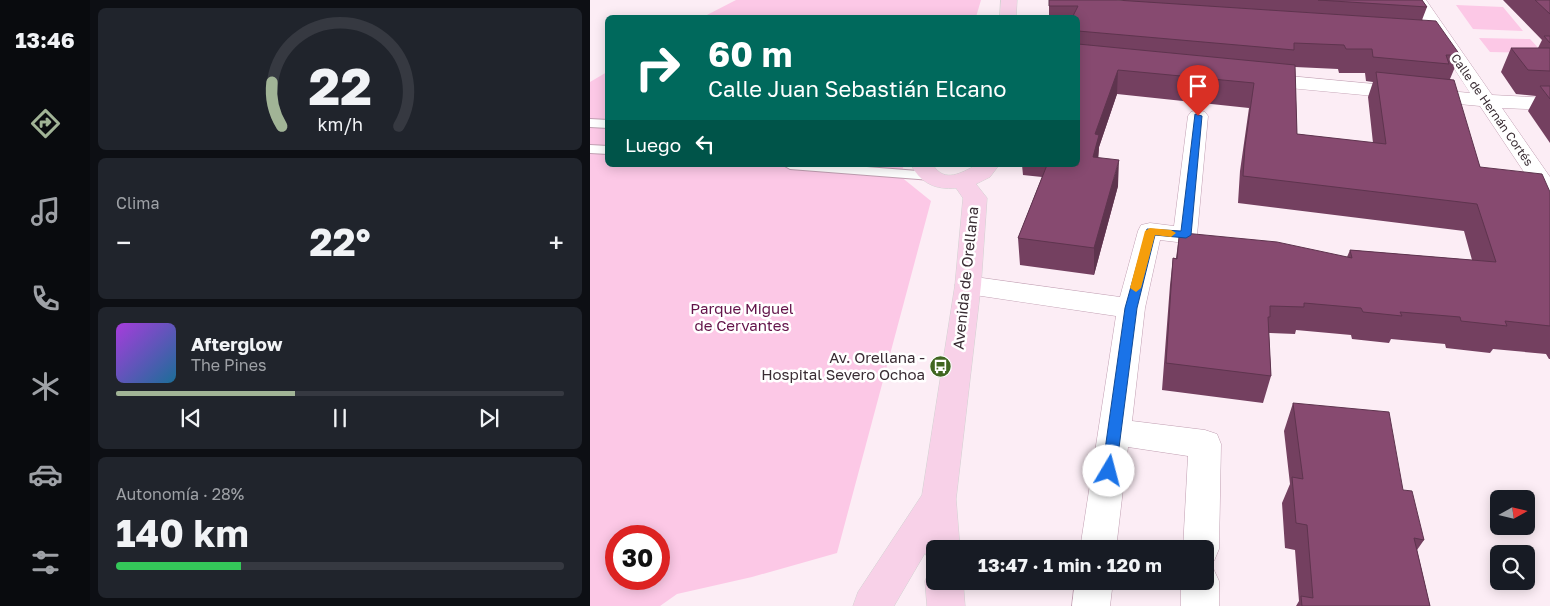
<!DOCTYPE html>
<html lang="es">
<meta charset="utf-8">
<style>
:root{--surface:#171b24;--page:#20242c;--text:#f1f3f6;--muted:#9ea1a6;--line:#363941;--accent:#a1b496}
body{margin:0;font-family:"Golos Text",sans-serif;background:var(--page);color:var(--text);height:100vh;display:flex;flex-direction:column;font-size:19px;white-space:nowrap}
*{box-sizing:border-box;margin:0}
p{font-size:16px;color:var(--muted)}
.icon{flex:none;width:28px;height:28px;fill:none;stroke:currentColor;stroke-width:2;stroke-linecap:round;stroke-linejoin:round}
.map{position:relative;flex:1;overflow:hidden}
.panel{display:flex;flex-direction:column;gap:8px;padding:8px;background:#0d0f14;width:500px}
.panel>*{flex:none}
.banner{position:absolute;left:15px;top:15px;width:475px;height:152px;border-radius:8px;box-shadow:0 2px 12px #0003;background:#00695c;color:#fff;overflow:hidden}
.needle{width:32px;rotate:82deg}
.buttons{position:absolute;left:900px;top:490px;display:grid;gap:10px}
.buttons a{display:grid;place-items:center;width:45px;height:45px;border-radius:8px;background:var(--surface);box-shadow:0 2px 12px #0003;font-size:25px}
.speed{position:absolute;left:15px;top:525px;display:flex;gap:10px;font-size:25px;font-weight:700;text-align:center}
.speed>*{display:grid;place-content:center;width:65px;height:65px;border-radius:50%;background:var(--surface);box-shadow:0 2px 12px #0003;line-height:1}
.speed .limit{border:8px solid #d22;background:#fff;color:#111}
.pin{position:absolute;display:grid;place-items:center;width:42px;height:42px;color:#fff;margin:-51px -21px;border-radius:50% 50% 50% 0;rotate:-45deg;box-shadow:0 0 5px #0007}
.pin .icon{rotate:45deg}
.me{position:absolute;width:55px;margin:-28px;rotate:8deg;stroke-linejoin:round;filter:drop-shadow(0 0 4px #0008)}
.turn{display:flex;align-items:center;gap:18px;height:105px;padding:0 20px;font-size:22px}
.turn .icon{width:65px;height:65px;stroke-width:2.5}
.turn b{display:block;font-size:35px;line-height:42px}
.then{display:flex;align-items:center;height:48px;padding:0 20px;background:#0003;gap:10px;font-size:19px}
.big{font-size:38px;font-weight:700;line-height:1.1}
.panel .widget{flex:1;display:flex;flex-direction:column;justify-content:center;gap:8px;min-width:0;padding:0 18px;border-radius:8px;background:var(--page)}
.panel .dial{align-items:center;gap:0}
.dial svg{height:130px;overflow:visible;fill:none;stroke:var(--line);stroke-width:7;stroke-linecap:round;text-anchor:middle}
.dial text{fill:var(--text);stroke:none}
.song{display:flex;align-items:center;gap:15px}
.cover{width:60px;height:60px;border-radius:8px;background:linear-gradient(135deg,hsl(280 70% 55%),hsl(200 70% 35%))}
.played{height:5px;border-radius:2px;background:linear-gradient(90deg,var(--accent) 40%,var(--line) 40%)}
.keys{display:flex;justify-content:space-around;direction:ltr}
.heat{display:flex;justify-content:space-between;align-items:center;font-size:28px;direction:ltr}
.charge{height:8px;border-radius:4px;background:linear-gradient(90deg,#34c759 28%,var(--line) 0)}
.trip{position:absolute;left:336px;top:540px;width:288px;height:50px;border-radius:8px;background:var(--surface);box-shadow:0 2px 12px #0003;font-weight:700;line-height:50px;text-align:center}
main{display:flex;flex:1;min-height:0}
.menu{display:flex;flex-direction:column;width:90px;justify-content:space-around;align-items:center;background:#090b0e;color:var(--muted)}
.menu .icon{width:35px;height:35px}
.menu .current{color:var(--accent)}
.menu b{font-size:22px;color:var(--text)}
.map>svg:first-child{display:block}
.green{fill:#fcc8e6;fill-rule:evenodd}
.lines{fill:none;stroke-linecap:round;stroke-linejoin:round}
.service-casing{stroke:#c19fb2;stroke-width:2}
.minor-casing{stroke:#c19fb2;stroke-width:1}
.primary-casing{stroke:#d3d1d2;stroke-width:1}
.service{fill:#fff;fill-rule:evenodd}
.minor{fill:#fff;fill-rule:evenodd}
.primary{fill:#f8d1e8;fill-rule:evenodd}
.wall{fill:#744060;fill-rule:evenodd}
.shaded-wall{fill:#5e344e}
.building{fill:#874a70;stroke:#5e344e}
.route{fill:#1a73e8;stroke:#114b97}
.slow{fill:#f59e0b}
.labels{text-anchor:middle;stroke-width:5;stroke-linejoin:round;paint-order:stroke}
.far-street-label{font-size:12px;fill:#392c33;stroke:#fff}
.street-label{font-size:15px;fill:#392c33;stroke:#fff}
.park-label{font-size:15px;fill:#621349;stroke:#fff}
.poi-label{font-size:15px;fill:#392c33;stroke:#fff;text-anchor:end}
</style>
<main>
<nav class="menu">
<b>13:46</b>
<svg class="icon current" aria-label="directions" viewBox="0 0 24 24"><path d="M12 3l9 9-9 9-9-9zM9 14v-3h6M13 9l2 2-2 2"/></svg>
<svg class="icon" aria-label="music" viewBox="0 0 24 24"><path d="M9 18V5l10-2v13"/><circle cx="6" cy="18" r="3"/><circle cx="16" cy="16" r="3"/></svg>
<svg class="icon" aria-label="phone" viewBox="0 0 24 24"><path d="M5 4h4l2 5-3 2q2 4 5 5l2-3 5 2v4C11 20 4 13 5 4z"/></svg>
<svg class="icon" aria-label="climate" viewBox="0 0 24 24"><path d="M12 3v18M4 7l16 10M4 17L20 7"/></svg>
<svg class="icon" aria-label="car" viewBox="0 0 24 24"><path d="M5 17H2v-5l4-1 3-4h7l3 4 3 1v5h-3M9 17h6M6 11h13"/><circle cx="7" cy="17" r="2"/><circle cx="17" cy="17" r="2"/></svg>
<svg class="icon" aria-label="filters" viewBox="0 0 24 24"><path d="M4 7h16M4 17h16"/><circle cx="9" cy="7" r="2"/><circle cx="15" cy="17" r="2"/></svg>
</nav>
<section class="panel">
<div class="widget dial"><svg viewBox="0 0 100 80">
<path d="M14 69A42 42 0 1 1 86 69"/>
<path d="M14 69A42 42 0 0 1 8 42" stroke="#a1b496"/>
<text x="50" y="56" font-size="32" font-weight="700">22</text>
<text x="50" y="72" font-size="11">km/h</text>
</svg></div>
<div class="widget"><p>Clima</p>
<div class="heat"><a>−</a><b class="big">22°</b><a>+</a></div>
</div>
<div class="widget">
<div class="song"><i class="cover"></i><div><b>Afterglow</b><p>The Pines</p></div></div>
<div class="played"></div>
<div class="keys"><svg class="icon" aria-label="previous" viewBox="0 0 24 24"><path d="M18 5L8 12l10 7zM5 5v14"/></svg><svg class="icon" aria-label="pause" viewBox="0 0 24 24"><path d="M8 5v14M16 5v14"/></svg><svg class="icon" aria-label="next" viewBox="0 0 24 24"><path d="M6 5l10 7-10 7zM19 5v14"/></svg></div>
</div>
<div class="widget"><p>Autonomía · 28%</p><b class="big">140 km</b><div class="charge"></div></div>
</section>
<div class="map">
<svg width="960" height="606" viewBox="0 0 960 606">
<rect width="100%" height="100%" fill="#fcedf5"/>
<path class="green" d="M 146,0 L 391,0 L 386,17 L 113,17 Z
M 866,5 L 913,7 L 933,31 L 883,29 Z
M 889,38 L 940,39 L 953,53 L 900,52 Z
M 17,72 L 18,165 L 314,165 L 310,176 L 341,201 L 247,553 L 162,577 L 87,594 L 70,606 L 0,606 L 0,82 ZM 26,536 L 69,536 L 69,579 L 26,579 Z"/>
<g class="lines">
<defs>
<path id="service" d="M 0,119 L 18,120 L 18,128 L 0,127 Z
M 0,145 L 18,146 L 18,154 L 0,153 Z
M 193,165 L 251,165 L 341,172 L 348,176 L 341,180 L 200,169 Z"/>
<path id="minor" d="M 820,0 L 836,0 L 902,95 L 960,98 L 960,110 L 912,108 L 960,177 L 960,201 L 952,199 L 890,106 L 668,85 L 661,83 L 658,79 L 661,75 L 668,73 L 880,93 Z
M 608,110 L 615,112 L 618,116 L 607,235 L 604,241 L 595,243 L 570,240 L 555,308 L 542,421 L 615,430 L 627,434 L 631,444 L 629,549 L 624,561 L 615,565 L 623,568 L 629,581 L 629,606 L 591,606 L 591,581 L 615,581 L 615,549 L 593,549 L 598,456 L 538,447 L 526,549 L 490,549 L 526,316 L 378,294 L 369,292 L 365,285 L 369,278 L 378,276 L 530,297 L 548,231 L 551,225 L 560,223 L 584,226 L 598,116 L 601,112 Z
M 485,581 L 523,581 L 520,606 L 482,606 Z"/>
<path id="primary" d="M 411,0 L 427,0 L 426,18 L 410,18 Z
M 321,165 L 343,165 C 355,184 372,172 385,166 C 391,163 402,165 409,165 L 400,177 L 386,184 L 397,198 L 391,285 L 366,499 L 370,549 L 345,549 L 345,564 L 339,561 L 335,553 L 304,606 L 263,606 L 268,592 L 332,495 L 365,285 L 373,198 L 366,188 C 345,190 331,183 321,165 Z
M 345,566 L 345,581 L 373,581 L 375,606 L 337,606 L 335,581 L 341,568 Z"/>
</defs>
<use href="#service" class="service-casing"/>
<use href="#minor" class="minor-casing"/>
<use href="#primary" class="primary-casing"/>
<use href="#service" class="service"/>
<use href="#minor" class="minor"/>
<use href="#primary" class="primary"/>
</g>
<path class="wall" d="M 533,0 L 832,0 L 837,7 L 832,20 L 870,55 L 860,79 L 890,167 L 960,192 L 960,359 L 959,359 L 956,354 L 903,349 L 900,353 L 856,348 L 855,344 L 801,339 L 799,343 L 762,339 L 761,335 L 706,330 L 705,334 L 679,333 L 681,376 L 673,403 L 572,390 L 580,285 L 583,258 L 586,258 L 589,237 L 757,257 L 760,250 L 882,260 L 874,231 L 648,203 L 650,171 L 659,108 L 527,94 L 509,147 L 508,158 L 528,186 L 504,275 L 430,265 L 428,238 L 452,177 L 433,175 L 432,165 L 488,165 L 488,18 L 459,18 L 459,6 L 534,1 ZM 705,67 L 748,69 L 749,73 L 775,73 L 776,81 L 783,82 L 778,97 L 783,143 L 707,134 Z
M 913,0 L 960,0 L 960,143 L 938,111 L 946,96 L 926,94 L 911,72 L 921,48 L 948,48 L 952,40 Z
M 703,403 L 813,490 L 834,540 L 827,550 L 840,606 L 706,606 L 709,601 L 705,550 L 695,548 L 692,503 L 700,484 L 694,431 Z"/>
<path class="shaded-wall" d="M 528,70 L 527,94 L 509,147 L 508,161 L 503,157 L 505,134 Z
M 529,160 L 528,186 L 504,275 L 504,248 Z"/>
<path class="building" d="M 459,0 L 526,0 L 846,21 L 870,55 L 856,55 L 859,64 L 783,57 L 782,49 L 756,49 L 754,45 L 704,43 L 704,50 L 488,31 L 488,18 L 482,18 L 488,6 L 459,6 Z
M 728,0 L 832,0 L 837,7 Z
M 945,0 L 960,0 L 960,14 Z
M 954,36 L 960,36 L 960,43 Z
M 488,44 L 705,65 L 707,134 L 796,144 L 786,72 L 864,80 L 890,167 L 952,174 L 960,192 L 960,326 L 915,321 L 917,326 L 871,321 L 870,317 L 810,312 L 812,316 L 773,312 L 771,308 L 714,303 L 714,307 L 680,306 L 680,317 L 678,317 L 681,376 L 576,363 L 583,258 L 587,259 L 589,237 L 593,237 L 594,233 L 687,242 L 762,258 L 760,250 L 906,262 L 887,204 L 653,176 L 655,146 L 664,83 L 528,70 L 505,134 L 509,135 L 503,157 L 529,160 L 504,248 L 428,238 L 457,165 L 488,165 Z
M 921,48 L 960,48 L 960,71 L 938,70 Z
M 950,86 L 960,86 L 960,99 Z
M 703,403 L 799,412 L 813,490 L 822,491 L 834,540 L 824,538 L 840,606 L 712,606 L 711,596 L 723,598 L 717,525 L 706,523 L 702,477 L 713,479 Z"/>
<path class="route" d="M 605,114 L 612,116 L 601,235 L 596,238 L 565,235 L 547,308 L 526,471 L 524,475 L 519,477 L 514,475 L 512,471 L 535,308 L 557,229 L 591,231 Z"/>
<path class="slow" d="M 560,228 L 581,230 L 586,233 L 581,237 L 565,235 L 551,288 L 546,292 L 540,288 L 555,231 Z"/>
<defs>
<symbol id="bus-disc" viewBox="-11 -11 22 22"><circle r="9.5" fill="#406621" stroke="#fff"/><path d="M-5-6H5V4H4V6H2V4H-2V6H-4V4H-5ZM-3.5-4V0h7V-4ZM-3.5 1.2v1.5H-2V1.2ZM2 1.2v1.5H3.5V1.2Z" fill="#fff"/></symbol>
</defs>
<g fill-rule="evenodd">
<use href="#bus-disc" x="338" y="354" width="25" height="25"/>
</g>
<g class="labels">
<g class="far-street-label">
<text transform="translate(902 110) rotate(55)" y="4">Calle de Hernán Cortés</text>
</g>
<g class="street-label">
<text transform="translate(376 278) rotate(-84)" y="5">Avenida de Orellana</text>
</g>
<g class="park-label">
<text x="152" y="314">Parque Miguel<tspan x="152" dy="17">de Cervantes</tspan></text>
</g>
<g class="poi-label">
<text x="335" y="363">Av. Orellana -<tspan x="335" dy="17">Hospital Severo Ochoa</tspan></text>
</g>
</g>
</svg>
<div class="buttons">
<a><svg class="needle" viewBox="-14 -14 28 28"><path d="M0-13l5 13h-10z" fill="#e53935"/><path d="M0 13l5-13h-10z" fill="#9ea1a6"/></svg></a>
<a><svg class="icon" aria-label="search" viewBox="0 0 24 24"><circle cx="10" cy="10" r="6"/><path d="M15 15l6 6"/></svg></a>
</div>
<div class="speed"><div class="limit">30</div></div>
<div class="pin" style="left:608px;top:116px;background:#d93025"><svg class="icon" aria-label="arrive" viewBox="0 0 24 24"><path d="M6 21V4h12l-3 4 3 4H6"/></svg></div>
<svg class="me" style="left:519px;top:471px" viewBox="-20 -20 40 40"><circle r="19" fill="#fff"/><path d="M0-13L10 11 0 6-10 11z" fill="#1a73e8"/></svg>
<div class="trip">13:47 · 1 min · 120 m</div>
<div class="banner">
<div class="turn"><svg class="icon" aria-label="right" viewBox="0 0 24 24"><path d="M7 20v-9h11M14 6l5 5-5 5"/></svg><div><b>60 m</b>Calle Juan Sebastián Elcano</div></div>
<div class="then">Luego<svg class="icon" aria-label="left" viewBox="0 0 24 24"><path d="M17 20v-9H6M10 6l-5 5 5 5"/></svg></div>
</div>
</div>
</main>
